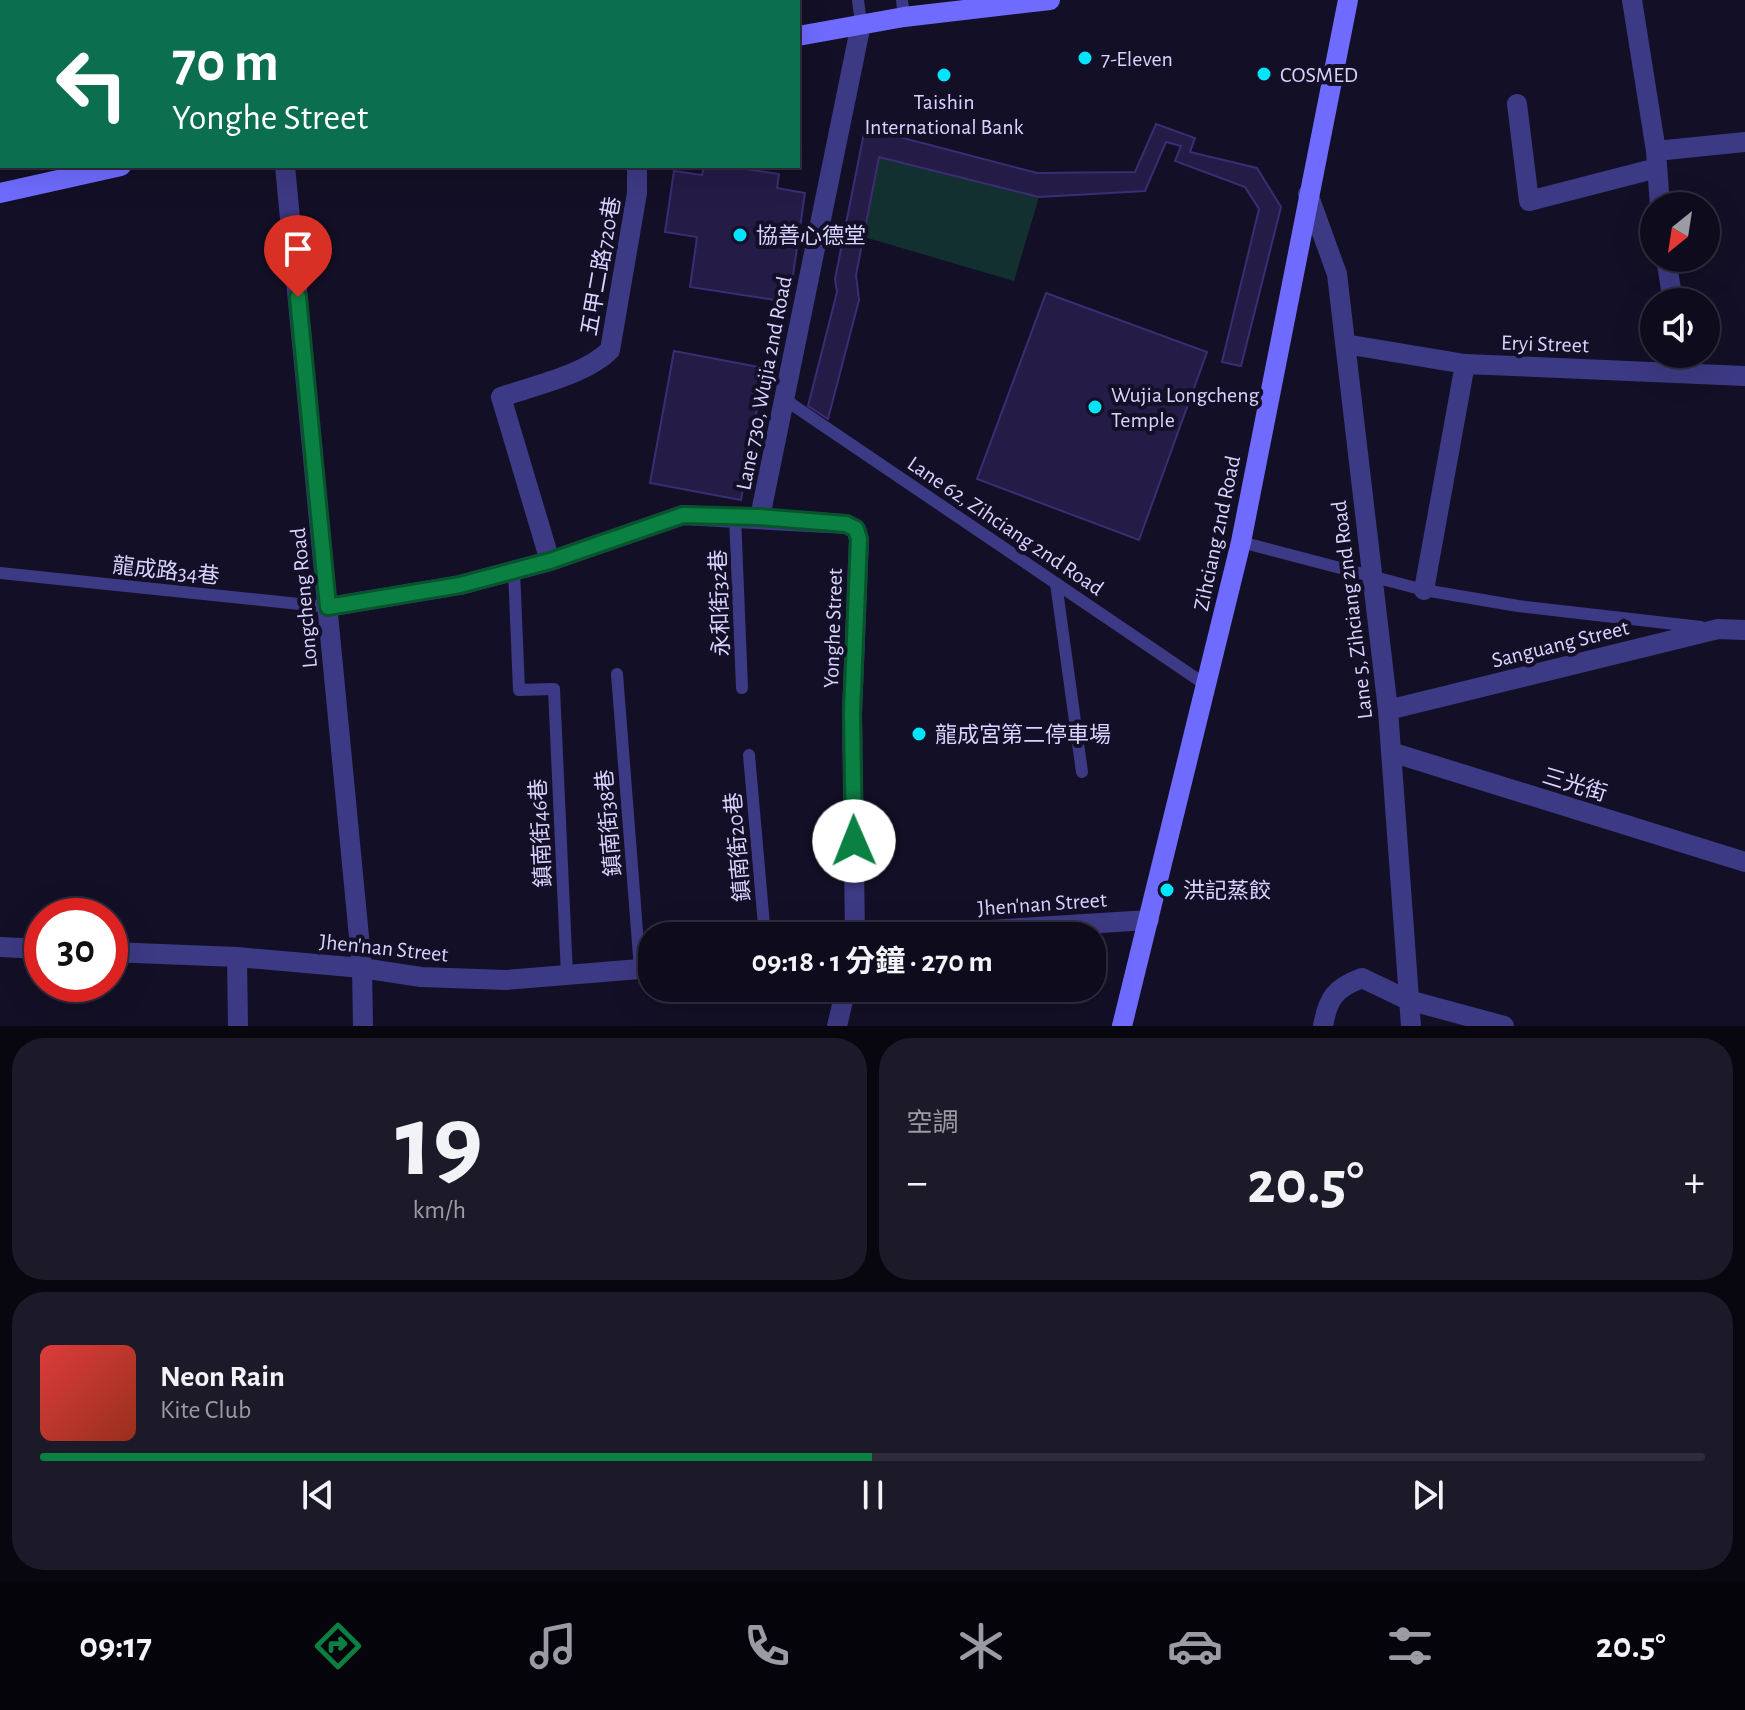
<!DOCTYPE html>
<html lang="zh-TW">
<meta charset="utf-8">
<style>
:root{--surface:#0e0b1c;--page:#1c1929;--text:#f1f3f6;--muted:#9b9ba3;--line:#2e2b3b;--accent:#0b8043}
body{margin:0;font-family:"Alegreya Sans","Noto Sans TC",sans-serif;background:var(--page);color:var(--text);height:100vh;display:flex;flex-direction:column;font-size:30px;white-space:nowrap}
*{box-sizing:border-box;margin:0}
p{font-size:26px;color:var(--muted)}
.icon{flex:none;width:44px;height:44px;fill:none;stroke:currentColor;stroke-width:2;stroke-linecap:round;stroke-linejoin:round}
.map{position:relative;height:1026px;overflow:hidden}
.details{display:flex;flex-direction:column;gap:12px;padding:12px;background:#08060f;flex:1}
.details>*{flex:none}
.banner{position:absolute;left:0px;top:0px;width:800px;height:168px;box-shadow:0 8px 32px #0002,0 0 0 2px var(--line);background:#0b6e4f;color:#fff;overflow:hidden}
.needle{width:52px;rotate:210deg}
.fabs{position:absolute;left:1640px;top:192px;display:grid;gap:16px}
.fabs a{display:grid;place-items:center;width:80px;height:80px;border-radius:50%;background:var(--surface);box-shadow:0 8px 32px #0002,0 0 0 2px var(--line);font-size:40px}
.speed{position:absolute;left:24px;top:898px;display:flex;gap:16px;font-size:40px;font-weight:700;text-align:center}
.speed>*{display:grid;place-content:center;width:104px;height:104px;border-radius:50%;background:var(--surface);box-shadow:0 8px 32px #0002,0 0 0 2px var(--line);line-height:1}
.speed .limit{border:12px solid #d22;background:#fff;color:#111}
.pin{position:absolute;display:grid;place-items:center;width:68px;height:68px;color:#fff;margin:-82px -34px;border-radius:50% 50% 50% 0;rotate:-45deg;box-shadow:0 0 8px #0007}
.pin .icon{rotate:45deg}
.me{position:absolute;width:88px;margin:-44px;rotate:359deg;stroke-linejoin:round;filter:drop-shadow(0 0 6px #0008)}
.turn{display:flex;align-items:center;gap:28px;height:168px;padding:0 40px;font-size:36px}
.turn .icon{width:104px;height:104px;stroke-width:2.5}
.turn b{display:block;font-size:56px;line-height:68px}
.big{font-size:60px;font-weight:700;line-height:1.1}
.details .card{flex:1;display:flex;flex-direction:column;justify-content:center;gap:12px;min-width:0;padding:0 28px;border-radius:32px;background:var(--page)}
.details .dial{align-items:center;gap:0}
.dial b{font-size:104px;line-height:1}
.song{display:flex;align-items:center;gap:24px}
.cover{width:96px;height:96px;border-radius:12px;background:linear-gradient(135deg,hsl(0 70% 55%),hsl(10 70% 35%))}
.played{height:8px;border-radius:4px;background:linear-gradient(90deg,var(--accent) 50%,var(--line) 50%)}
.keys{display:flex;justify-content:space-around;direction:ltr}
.heat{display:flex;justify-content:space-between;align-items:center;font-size:44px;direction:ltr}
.details .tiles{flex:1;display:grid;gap:12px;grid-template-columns:1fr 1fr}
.card:last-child{grid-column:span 2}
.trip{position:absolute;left:638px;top:922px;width:468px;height:80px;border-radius:32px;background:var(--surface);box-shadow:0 8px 32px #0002,0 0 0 2px var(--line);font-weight:700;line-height:80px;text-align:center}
.menu{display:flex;height:128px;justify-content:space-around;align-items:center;background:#06040b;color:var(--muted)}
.menu .icon{width:56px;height:56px}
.menu .current{color:var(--accent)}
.menu b{font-size:36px;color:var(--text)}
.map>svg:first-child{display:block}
.green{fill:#12302f}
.building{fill:#241b47;stroke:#3b2d73;stroke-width:2}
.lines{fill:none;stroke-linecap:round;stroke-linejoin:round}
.lane{stroke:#3d3a85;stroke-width:12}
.street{stroke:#3d3a85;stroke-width:20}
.secondary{stroke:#6f6bff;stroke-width:20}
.route-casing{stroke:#07532c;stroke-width:20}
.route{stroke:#0b8043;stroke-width:14}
.poi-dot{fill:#00e5ff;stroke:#130f26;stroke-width:3}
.labels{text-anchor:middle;stroke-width:8;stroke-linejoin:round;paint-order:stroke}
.poi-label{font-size:22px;fill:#d9d4ff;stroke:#130f26;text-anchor:start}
.street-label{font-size:22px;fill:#d9d4ff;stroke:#130f26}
</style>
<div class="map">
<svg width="1745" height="1026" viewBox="0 0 1745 1026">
<rect width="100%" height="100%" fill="#130f26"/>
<path class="green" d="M 879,157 L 1039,197 L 1014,281 L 864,237 Z"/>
<path class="building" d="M 1156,124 L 1195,138 L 1190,152 L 1257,168 L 1281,207 L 1241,366 L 1222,362 L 1259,209 L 1245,187 L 1175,161 L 1181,146 L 1166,142 L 1145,191 L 1039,197 L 879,157 L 856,275 L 859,300 L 828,419 L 808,406 L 837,292 L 835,279 L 865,128 L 1037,173 L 1135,172 Z
M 704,166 L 725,166 L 779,174 L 777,188 L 805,193 L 789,302 L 690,287 L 697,237 L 665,232 L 674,171 L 702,175 Z
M 1046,293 L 1207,352 L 1139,540 L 977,479 Z
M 674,351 L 764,368 L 741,500 L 650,483 Z"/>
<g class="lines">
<path class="lane" d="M 87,0 L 88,2
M 420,0 L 420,2
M 745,0 L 745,2
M 858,0 L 861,24
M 902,0 L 904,17
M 784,399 L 1206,685
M 735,516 L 742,688
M 1241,542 L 1424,590 L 1518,606 L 1701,627
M 514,570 L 519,690 L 554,689 L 567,975
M 0,573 L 328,607
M 1056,583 L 1082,772
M 617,674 L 640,969
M 749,755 L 765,936"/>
<path class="street" d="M 258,0 L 258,2
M 620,0 L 620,2
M 1632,0 L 1656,151 L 1660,206
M 1517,104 L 1529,201 L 1657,168
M 1656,151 L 1745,142
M 285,166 L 362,968 L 363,1026
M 1308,194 L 1337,274 L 1388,710 L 1411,1026
M 1666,258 L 1673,302
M 1345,344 L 1465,364 L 1745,376
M 760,517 L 861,24
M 550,561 L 501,397 C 533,386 587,374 610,350 L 637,193 L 637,166
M 1424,590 L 1465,364
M 328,607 L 460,585 L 550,561 L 683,515 L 846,524 L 856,529 L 859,539 L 852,713 L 855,936
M 1388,710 L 1718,629 L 1745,630
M 1391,752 L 1745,862
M 938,936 L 973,931 L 1149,920
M 0,947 L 42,949
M 110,952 L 237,957 L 362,968 L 421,977 L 506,980 L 652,968
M 237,957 L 238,1026
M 837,1026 L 846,988
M 1323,1026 C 1328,998 1335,988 1362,978 L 1408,1000 L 1504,1026"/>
<path class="secondary" d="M 798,36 L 904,17 L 1050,0
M 0,193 L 121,166
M 1122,1026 L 1241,542 L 1348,0"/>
</g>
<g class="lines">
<defs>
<path id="route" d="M 298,297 L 328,607 L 460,585 L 550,561 L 683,515 L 760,517 L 846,524 L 856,529 L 859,539 L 852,713 L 854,841"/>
</defs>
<use href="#route" class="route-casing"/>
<use href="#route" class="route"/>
</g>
<g class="poi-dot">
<circle cx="1085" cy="58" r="8"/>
<circle cx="1264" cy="74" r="8"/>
<circle cx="944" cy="75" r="8"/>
<circle cx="740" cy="235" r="8"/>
<circle cx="1095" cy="407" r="8"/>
<circle cx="919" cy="734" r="8"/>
<circle cx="1167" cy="890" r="8"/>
</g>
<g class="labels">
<g class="poi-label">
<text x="1101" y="66">7-Eleven</text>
<text x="1280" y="82">COSMED</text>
<text x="944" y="109" text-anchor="middle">Taishin<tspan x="944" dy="25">International Bank</tspan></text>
<text x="756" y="243">協善心德堂</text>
<text x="1111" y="402">Wujia Longcheng<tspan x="1111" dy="25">Temple</tspan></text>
<text x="935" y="742">龍成宮第二停車場</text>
<text x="1183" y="898">洪記蒸餃</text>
</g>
<g class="street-label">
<text transform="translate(600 266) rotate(-80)" y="8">五甲二路720巷</text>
<text transform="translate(1545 343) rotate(2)" y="8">Eryi Street</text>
<text transform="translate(763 383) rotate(-79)" y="8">Lane 730, Wujia 2nd Road</text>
<text transform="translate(1006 525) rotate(34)" y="8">Lane 62, Zihciang 2nd Road</text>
<text transform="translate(1216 533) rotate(-78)" y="8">Zihciang 2nd Road</text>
<text transform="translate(166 570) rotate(6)" y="8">龍成路34巷</text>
<text transform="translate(303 598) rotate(-95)" y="8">Longcheng Road</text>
<text transform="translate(719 603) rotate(-92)" y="8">永和街32巷</text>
<text transform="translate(1351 610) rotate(-97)" y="8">Lane 5, Zihciang 2nd Road</text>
<text transform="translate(832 628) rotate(-88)" y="8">Yonghe Street</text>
<text transform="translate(1560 643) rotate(-14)" y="8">Sanguang Street</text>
<text transform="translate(1575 784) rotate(17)" y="8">三光街</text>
<text transform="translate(608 823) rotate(-95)" y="8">鎮南街38巷</text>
<text transform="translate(540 833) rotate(-93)" y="8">鎮南街46巷</text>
<text transform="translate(737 847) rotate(-95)" y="8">鎮南街20巷</text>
<text transform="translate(1042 903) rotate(-4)" y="8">Jhen'nan Street</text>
<text transform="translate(384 947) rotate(6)" y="8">Jhen'nan Street</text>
</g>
</g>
</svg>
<div class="fabs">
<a><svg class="needle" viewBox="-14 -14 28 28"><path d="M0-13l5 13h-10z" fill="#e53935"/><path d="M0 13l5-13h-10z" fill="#9b9ba3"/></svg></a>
<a><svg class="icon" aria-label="sound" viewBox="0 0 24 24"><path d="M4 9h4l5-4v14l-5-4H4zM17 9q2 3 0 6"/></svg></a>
</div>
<div class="speed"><div class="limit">30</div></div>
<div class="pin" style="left:298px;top:297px;background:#d93025"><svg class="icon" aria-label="arrive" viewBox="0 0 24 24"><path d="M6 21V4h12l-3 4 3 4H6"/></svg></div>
<svg class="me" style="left:854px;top:841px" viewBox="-20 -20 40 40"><circle r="19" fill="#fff"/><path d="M0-13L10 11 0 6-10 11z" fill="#0b8043"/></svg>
<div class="trip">09:18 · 1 分鐘 · 270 m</div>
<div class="banner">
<div class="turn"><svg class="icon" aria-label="left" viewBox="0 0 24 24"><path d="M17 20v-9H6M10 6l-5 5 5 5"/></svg><div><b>70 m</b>Yonghe Street</div></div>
</div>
</div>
<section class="details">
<div class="tiles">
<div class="card dial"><b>19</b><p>km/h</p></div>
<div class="card"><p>空調</p>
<div class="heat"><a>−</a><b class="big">20.5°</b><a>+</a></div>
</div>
<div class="card">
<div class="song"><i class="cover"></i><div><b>Neon Rain</b><p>Kite Club</p></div></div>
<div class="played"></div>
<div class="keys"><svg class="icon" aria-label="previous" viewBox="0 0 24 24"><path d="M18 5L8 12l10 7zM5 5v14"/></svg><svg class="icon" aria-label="pause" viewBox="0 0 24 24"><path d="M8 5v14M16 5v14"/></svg><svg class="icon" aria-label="next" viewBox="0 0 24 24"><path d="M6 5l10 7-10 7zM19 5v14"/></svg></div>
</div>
</div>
</section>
<nav class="menu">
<b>09:17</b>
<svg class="icon current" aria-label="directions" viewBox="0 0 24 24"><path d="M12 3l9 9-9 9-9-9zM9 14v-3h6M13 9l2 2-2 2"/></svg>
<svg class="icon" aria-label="music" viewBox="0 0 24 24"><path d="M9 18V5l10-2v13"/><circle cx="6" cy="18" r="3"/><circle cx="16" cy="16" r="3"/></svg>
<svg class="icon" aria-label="phone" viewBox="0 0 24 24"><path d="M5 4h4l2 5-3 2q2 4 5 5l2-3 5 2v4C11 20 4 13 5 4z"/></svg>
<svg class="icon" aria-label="climate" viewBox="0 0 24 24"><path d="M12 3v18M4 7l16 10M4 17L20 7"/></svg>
<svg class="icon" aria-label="car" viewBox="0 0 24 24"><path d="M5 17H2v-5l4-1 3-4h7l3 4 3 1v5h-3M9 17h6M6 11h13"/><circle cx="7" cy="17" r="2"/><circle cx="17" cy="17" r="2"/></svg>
<svg class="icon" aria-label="filters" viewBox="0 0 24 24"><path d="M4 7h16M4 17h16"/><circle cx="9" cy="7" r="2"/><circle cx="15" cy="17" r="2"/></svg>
<b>20.5°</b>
</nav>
